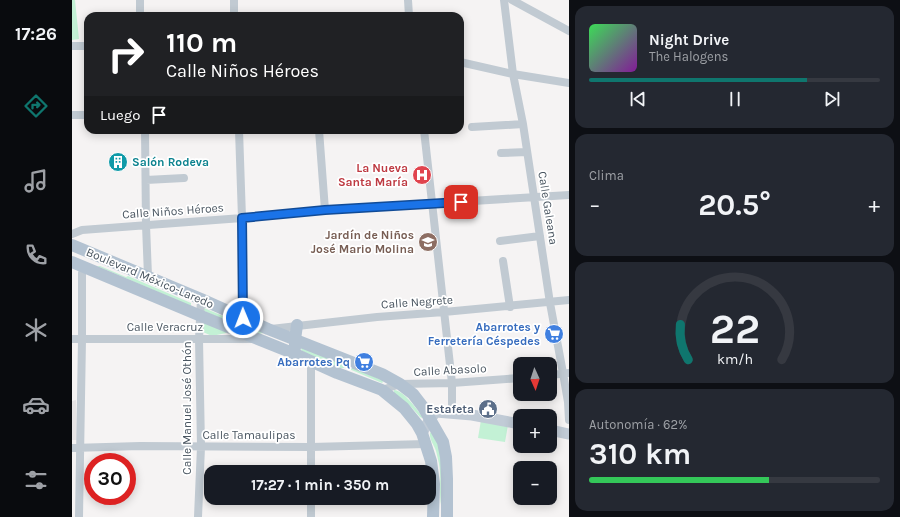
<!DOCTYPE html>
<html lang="es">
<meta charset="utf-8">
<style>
:root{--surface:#171b24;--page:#242831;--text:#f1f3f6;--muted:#9ea1a6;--line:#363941;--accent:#0f766e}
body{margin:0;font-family:Karla,sans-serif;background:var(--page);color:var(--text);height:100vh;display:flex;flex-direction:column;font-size:15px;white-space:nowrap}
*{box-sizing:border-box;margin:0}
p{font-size:13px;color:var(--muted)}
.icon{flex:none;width:22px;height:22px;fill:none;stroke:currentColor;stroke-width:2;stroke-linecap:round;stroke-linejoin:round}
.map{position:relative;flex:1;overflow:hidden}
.panel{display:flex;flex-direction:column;gap:6px;padding:6px;background:#0d0f14;width:331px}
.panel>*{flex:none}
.hud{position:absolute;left:12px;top:12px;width:380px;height:122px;border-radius:12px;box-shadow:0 2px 10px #0003;background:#202124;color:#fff;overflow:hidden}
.needle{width:26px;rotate:177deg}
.buttons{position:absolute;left:441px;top:357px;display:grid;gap:8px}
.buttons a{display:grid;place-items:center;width:44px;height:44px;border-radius:8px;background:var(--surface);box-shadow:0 2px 10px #0003;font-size:20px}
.speed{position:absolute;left:12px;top:453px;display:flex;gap:8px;font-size:20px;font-weight:700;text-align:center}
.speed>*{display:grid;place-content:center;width:52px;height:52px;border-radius:50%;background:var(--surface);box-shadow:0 2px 10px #0003;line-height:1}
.speed .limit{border:6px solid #d22;background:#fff;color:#111}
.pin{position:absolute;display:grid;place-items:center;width:34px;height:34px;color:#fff;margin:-17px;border-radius:8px;box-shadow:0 2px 6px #0006}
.me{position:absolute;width:44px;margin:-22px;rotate:359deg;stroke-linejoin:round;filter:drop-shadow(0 0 3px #0008)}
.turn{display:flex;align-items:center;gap:14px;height:84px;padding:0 16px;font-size:18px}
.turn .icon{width:52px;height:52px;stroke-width:2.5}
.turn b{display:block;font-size:28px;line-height:34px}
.then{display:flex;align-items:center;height:38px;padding:0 16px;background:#0003;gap:8px;font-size:15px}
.big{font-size:30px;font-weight:700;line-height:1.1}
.panel .card{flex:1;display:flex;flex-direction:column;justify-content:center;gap:6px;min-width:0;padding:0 14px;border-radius:12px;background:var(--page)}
.panel .dial{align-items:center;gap:0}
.dial svg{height:104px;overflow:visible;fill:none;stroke:var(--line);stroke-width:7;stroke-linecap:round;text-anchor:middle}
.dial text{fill:var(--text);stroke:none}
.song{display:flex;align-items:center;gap:12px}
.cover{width:48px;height:48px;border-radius:6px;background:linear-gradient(135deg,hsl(130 70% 55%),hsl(290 70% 35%))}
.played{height:4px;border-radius:2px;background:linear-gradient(90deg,var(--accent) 75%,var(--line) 75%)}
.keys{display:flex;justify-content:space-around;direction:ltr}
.heat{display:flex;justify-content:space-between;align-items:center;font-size:22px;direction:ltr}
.charge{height:6px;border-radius:3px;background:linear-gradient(90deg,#34c759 62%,var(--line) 0)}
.trip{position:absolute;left:132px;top:465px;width:232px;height:40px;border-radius:12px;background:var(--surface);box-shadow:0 2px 10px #0003;font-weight:700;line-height:40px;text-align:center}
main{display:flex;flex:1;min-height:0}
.tabs{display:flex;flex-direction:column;width:72px;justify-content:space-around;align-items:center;background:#090b0e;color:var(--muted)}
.tabs .icon{width:28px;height:28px}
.tabs .active{color:var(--accent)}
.tabs b{font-size:18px;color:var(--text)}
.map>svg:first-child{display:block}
.education{fill:#e6e4e5}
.green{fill:#c3f1d5}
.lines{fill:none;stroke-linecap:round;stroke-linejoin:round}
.street{stroke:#c1cad2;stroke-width:8}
.secondary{stroke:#c1cbd6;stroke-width:11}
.primary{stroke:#b3c2d1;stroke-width:12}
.route-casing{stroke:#114b97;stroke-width:10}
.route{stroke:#1a73e8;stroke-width:7}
.labels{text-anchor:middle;stroke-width:3.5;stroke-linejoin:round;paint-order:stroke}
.culture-label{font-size:12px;font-weight:bold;fill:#0d838f;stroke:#fff;text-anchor:start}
.health-label{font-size:12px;font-weight:bold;fill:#be3a42;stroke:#fff;text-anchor:end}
.street-label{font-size:12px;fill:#4a5661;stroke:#fff}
.education-label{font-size:12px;font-weight:bold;fill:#785e54;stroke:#fff;text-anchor:end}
.shop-label{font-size:12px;font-weight:bold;fill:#366cbe;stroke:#fff;text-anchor:end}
.service-label{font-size:12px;font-weight:bold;fill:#4e5e75;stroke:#fff;text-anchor:end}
</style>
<main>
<nav class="tabs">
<b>17:26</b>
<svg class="icon active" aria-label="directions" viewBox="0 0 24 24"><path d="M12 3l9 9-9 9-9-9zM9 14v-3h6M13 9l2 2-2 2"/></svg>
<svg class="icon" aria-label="music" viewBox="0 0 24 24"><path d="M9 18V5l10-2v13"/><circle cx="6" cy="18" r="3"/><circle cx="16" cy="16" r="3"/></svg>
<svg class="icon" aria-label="phone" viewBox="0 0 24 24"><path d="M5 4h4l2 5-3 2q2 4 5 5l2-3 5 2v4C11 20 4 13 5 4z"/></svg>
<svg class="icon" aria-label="climate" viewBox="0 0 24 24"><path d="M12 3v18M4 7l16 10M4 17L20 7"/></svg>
<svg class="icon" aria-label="car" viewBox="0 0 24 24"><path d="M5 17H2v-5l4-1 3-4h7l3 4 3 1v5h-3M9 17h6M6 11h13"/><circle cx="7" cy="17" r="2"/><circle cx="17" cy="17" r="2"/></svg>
<svg class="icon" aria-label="filters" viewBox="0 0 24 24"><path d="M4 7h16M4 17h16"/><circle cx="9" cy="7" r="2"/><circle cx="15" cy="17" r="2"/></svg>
</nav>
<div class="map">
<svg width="497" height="517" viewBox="0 0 497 517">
<rect width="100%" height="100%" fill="#f5f3f3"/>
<path class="education" d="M 4,400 L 5,440 L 0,440 L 0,401 Z"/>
<path class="green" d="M 0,0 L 3,0 L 7,39 L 0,40 Z
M 25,266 L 28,266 L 54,277 L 56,276 L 119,303 L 119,306 Z
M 132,308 L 192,333 L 185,334 L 132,311 Z
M 131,322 L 154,332 L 154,333 L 140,336 L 131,332 Z
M 228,346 L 310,380 L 311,382 L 310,383 L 275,368 L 268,368 L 230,351 Z
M 322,390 C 332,391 344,408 350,416 L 350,418 L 348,417 L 340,408 L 322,393 Z
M 409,420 L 436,425 L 433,442 L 406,438 Z
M 361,430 L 369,452 L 370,509 C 366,495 370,478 367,464 C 366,459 365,455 364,451 C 362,445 357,439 358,433 Z"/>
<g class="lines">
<path class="street" d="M 68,0 L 68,16
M 162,0 L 162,16
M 336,0 L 337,16
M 432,0 L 441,74 L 451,124 L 478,303 L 491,373 L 496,402 L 497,420
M 440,0 L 497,31
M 0,46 L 16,46
M 388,62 L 441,74 L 497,83
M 0,115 L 16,115
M 400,127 L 451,124
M 73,130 L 74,225 L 76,276
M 167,130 L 170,218 L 171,318
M 247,130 L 253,210
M 352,130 L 380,383 L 380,413
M 429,153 L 455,152
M 74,180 L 112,178
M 0,234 L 10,230 L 170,218 L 253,210 L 497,195
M 428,241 L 468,236
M 431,261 L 438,307
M 199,329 L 305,317 L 372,312 L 497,300
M 0,339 L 179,339
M 239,361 L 239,472
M 478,375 L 497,373
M 310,390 L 328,384 L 380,383 L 448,378
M 0,448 L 68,446 L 239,447 L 354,444
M 7,517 L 10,339 L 10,273 L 13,268
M 126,517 L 129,447 L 127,339 L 129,299
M 239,517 L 239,498"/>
<path class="secondary" d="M 478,430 L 497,434
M 350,433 L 358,419 L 364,412 L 400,415 L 448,424"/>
<path class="primary" d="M 0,245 L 129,299 L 196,329 L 310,374 L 328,384 L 341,394 L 351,407 L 371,442 L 374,457 L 375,479 L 375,517
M 0,262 L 129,316 L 223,354 L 265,373 L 310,390 L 332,408 L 345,424 L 350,433 L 359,461 L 362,484 L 361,517
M 223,348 L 223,340 L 225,325"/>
</g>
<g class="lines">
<defs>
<path id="route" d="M 171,318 L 170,218 L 253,210 L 389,202"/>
</defs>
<use href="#route" class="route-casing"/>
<use href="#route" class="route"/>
</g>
<defs>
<symbol id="building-disc" viewBox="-11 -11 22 22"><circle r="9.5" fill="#0f9aa8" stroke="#fff"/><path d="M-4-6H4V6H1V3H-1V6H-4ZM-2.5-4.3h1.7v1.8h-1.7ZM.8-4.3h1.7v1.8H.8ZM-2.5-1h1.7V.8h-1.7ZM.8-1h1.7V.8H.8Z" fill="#fff"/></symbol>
<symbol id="hospital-disc" viewBox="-11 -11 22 22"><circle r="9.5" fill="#e0444e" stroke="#fff"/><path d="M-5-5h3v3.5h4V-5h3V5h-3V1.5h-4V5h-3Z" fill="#fff"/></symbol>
<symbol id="school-disc" viewBox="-11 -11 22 22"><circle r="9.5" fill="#8d6e63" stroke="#fff"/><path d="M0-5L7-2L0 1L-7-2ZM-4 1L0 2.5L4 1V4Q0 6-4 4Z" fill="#fff"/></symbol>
<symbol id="supermarket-disc" viewBox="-11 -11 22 22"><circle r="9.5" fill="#3f7fe0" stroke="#fff"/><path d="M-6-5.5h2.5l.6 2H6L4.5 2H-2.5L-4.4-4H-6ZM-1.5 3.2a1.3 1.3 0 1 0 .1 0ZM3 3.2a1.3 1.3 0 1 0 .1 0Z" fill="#fff"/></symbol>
<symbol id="civic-disc" viewBox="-11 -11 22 22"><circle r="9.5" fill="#5c6f8a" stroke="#fff"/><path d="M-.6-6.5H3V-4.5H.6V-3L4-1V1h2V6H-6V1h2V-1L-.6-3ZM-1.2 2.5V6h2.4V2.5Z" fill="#fff"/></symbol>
</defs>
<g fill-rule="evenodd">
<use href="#building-disc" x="35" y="151" width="22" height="22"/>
<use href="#hospital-disc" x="339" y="164" width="22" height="22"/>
<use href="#school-disc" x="345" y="231" width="22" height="22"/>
<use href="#supermarket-disc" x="471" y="323" width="22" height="22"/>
<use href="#supermarket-disc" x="281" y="351" width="22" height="22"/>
<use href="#civic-disc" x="405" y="398" width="22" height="22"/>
</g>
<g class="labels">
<g class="culture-label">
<text x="60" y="166">Salón Rodeva</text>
</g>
<g class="health-label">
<text x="336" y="172">La Nueva<tspan x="336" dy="14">Santa María</tspan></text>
</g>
<g class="street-label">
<text transform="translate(476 208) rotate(81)" y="4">Calle Galeana</text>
<text transform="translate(101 211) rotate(-4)" y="4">Calle Niños Héroes</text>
<text transform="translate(78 278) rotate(23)" y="4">Boulevard México-Laredo</text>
<text transform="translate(345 302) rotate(-4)" y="4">Calle Negrete</text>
<text x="93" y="331">Calle Veracruz</text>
<text transform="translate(378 370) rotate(-3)" y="4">Calle Abasolo</text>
<text transform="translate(115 408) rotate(-90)" y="4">Calle Manuel José Othón</text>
<text x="177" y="439">Calle Tamaulipas</text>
</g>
<g class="education-label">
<text x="342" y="239">Jardín de Niños<tspan x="342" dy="14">José Mario Molina</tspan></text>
</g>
<g class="shop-label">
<text x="468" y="331">Abarrotes y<tspan x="468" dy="14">Ferretería Céspedes</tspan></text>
<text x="278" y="366">Abarrotes Pq</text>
</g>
<g class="service-label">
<text x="402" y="413">Estafeta</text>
</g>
</g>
</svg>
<div class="buttons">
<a><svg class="needle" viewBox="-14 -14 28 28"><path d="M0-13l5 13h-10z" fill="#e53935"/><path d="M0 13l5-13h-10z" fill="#9ea1a6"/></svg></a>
<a>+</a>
<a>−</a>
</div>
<div class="speed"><div class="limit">30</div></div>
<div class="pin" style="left:389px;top:202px;background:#d93025"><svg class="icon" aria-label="arrive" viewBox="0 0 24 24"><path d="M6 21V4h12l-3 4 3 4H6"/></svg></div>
<svg class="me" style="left:171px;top:318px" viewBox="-20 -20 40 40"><circle r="17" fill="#1a73e8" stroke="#fff" stroke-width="3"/><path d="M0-11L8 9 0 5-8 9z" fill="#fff"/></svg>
<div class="trip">17:27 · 1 min · 350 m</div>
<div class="hud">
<div class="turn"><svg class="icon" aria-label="right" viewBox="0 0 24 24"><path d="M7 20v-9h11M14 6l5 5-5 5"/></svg><div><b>110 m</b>Calle Niños Héroes</div></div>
<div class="then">Luego<svg class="icon" aria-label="arrive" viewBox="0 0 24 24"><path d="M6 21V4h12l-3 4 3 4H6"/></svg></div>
</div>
</div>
<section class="panel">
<div class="card">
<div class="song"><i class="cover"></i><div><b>Night Drive</b><p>The Halogens</p></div></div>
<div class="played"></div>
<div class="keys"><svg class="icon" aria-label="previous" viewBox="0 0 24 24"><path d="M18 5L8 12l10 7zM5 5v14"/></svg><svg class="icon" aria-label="pause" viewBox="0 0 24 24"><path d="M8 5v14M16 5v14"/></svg><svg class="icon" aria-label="next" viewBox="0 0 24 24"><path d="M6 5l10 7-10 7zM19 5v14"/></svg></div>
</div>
<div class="card"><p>Clima</p>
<div class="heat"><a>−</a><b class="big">20.5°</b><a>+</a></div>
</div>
<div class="card dial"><svg viewBox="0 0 100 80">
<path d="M14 69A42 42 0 1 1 86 69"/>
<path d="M14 69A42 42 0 0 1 8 42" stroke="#0f766e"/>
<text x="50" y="56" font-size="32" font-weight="700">22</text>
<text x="50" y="72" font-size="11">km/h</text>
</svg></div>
<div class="card"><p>Autonomía · 62%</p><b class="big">310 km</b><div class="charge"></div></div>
</section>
</main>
